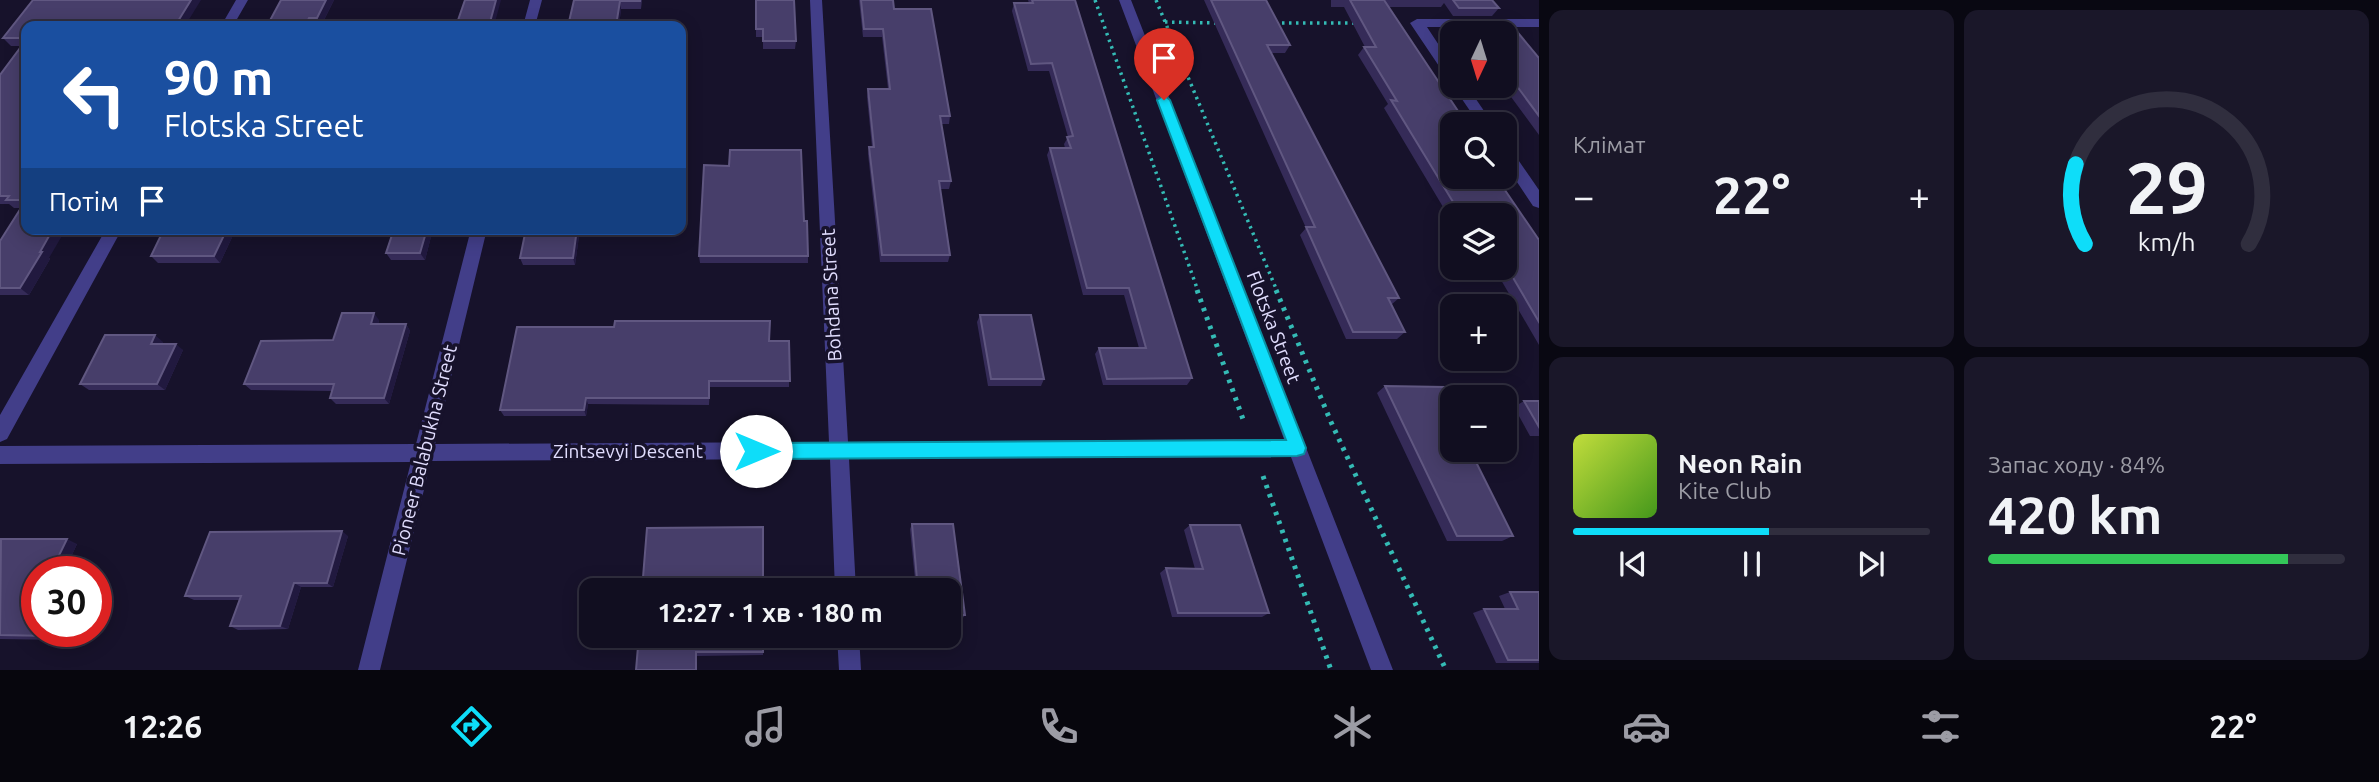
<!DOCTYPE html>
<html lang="uk">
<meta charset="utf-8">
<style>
:root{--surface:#110e20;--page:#1a1729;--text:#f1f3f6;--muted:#9c9ca5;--line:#302e3e;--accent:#0eddf9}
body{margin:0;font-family:Ubuntu,sans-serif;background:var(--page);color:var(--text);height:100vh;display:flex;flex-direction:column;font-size:26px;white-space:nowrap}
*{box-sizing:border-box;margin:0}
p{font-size:23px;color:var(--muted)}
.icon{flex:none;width:38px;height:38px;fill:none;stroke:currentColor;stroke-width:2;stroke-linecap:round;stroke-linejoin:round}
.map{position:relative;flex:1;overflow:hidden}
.drawer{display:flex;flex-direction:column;gap:10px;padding:10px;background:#090812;width:840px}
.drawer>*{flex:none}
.banner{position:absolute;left:21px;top:21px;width:665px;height:214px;border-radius:14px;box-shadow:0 4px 18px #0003,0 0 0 2px var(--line);background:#1a4fa0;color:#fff;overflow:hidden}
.needle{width:46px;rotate:184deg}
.tools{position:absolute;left:1440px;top:21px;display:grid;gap:14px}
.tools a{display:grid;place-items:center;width:77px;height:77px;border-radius:14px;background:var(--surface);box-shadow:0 4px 18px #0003,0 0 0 2px var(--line);font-size:35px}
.speed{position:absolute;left:21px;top:556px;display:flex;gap:14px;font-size:35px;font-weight:700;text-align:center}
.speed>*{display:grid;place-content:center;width:91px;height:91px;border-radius:50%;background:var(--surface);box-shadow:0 4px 18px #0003,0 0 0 2px var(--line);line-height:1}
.speed .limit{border:10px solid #d22;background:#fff;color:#111}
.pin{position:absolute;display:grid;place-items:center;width:60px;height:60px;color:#fff;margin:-72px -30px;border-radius:50% 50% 50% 0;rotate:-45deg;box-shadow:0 0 7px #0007}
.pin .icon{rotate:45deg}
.me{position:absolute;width:77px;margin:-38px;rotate:90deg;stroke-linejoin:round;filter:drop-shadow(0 0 5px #0008)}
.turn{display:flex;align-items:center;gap:24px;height:147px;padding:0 28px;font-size:32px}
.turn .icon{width:91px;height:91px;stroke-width:2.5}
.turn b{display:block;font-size:49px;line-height:60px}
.then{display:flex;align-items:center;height:66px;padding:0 28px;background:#0003;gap:14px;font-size:26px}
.big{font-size:52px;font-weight:700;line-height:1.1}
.drawer .card{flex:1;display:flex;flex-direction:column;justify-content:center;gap:10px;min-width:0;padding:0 24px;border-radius:14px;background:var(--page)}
.drawer .dial{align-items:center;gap:0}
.dial svg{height:182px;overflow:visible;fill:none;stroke:var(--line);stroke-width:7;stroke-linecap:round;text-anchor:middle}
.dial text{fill:var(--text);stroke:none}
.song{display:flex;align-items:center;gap:21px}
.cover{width:84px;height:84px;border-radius:10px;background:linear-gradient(135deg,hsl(70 70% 55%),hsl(100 70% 35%))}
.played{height:7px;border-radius:4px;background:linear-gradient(90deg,var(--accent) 55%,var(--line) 55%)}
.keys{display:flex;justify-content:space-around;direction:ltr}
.heat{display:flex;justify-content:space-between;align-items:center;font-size:38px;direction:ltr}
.charge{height:10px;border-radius:5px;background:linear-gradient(90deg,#34c759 84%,var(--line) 0)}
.drawer .tiles{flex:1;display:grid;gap:10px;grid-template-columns:repeat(2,1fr)}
.trip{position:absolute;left:579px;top:578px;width:382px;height:70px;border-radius:14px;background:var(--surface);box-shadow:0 4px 18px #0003,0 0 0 2px var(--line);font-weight:700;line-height:70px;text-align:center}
.tabs{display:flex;height:112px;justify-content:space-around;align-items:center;background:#07060d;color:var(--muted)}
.tabs .icon{width:49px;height:49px}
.tabs .current{color:var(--accent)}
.tabs b{font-size:32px;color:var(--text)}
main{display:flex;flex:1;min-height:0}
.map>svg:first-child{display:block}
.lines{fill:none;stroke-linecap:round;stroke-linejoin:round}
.path-far1{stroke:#34bbb5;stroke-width:3.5;stroke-dasharray:2.5 4.5;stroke-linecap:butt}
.path{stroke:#34bbb5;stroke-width:5;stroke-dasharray:3.5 6;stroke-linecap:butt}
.minor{fill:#423e89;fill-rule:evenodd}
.wall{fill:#352b58}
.shaded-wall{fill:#21193f}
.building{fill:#473e6a;stroke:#605781;stroke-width:2}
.route{fill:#0eddf9;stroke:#0990a2;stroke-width:2}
.labels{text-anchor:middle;stroke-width:7;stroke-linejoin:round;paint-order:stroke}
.street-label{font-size:19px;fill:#e1ddfe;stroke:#17122b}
</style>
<main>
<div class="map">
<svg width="1539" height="670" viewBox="0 0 1539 670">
<rect width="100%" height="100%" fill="#17122b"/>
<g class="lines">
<path class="path-far1" d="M 1095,0 L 1198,291
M 1156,0 L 1277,291
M 1165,22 L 1217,23
M 1275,23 L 1357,23"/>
<path class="path" d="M 1197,290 L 1244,422
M 1276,290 L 1331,422 L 1446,670
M 1263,476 L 1331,670"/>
<path class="minor" d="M 236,0 L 248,0 L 233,26 L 221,26 Z
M 530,0 L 542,0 L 535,26 L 523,26 Z
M 810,0 L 822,0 L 848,442 L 1284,439 L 1119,0 L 1131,0 L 1393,670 L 1371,670 L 1291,457 L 849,459 L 856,590 L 835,590 L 830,459 L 431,461 L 380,670 L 358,670 L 411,462 L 0,464 L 0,446 L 416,444 L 471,229 L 487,229 L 435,444 L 829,442 Z
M 1417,19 L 1539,19 L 1539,27 L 1427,27 L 1452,65 L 1452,80 L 1447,78 L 1410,23 Z
M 1453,86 L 1467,86 L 1493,124 L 1479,124 Z
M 1505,147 L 1510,148 L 1539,190 L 1539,208 L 1533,206 L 1505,164 Z
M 106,229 L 122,229 L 7,439 L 0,442 L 0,415 Z
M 837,635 L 859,635 L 861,670 L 839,670 Z"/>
</g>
<path class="wall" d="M 281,0 L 334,0 L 321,26 L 314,26 Z
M 574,0 L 642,0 L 641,9 L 621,9 L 619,26 L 568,26 Z
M 756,0 L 796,41 L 795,49 L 763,49 L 763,37 L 756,37 Z
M 859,0 L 893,0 L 894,9 L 950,116 L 949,124 L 941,124 L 951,181 L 949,189 L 940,189 L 950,255 L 948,262 L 880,262 L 868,154 L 869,147 L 872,147 L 867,97 L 868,89 L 888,89 L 882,37 L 863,37 Z
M 1028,0 L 1075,0 L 1192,378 L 1187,385 L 1103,385 L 1095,354 L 1099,348 L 1139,348 L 1124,295 L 1083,295 L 1047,155 L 1050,148 L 1065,148 L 1064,144 L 1068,137 L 1049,71 L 1028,71 L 1012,11 L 1014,3 L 1029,3 Z
M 1204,0 L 1266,0 L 1290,45 L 1285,53 L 1271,53 L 1399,298 L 1391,305 L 1405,332 L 1397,339 L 1346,339 L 1300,235 L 1306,228 Z
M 1331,0 L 1492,0 L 1499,8 L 1492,16 L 1453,16 L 1444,3 L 1441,7 L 1389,7 L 1462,117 L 1458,121 L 1539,240 L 1539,345 L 1494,268 L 1505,268 L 1505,215 L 1452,215 L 1452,222 L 1384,108 L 1388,104 L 1358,55 L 1364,47 L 1365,47 L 1344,7 L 1331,7 Z
M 1469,22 L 1509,22 L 1539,58 L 1539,135 L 1503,86 L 1505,86 L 1505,33 L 1465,33 L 1463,30 Z
M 26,26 L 26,229 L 50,259 L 29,295 L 0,295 L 0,241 L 21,208 L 14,208 L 9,204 L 0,204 L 0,75 L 21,46 L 11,46 L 3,38 Z
M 804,221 L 808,256 L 808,263 L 700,263 L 699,256 Z
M 164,229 L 236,229 L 220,263 L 158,263 L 151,256 Z
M 433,229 L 425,260 L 391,260 L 386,253 Z
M 580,229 L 575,265 L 523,265 L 520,258 Z
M 980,315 L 1044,379 L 1041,386 L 988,386 L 977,322 Z
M 379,320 L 378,324 L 406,324 L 410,331 L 389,404 L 336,404 L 330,398 L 332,391 L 251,390 L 244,384 L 333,340 Z
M 769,341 L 789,341 L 789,387 L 710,387 L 709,405 L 588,404 L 586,416 L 504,416 L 500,410 Z
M 163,342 L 162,344 L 183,350 L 165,390 L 89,390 L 80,384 Z
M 1385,386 L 1452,450 L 1513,536 L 1502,541 L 1447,541 L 1377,393 Z
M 1524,401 L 1539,401 L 1539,436 L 1530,436 L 1514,407 Z
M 912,524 L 965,615 L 962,619 L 948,619 L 948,590 L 916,590 L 910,529 Z
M 1190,525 L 1269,613 L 1262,617 L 1172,617 L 1160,573 L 1166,568 L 1195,569 L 1184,530 Z
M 348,536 L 333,587 L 301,587 L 288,629 L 238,630 L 230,626 L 239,600 L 194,600 L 185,596 Z
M 0,541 L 77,544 L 64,572 L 37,572 L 65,632 L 61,640 L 0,639 Z
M 1510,592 L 1539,592 L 1539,663 L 1496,663 L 1473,613 L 1484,609 L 1505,609 L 1499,596 Z
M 639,635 L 763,635 L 763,655 L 697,656 L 697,670 L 636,670 Z"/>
<path class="shaded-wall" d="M 191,0 L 201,0 L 185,26 L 175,26 Z
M 326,0 L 334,0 L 321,26 L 317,18 Z
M 496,0 L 501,0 L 494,26 L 489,26 Z
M 620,1 L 621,9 L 619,26 L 616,26 Z
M 309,18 L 314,26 L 305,26 Z
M 53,229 L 66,229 L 49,258 L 50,259 L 29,295 L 20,288 Z
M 227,229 L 236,229 L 220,263 L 214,256 Z
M 427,229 L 433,229 L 425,260 L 420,253 Z
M 577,229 L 580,229 L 575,265 L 573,258 Z
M 374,313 L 379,320 L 376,331 L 371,324 Z
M 406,324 L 410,331 L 389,404 L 384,398 Z
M 155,335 L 163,342 L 159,350 L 151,344 Z
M 176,344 L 183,350 L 165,390 L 157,384 Z
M 586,398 L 588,404 L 586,416 L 584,410 Z
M 342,531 L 348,536 L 333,587 L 327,583 Z
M 67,539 L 77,544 L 64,572 L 51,572 Z
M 294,583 L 301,587 L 288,629 L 280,626 Z
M 52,632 L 65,632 L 61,640 L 50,636 Z"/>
<path class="building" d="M 33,0 L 191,0 L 175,26 L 26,26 L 26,38 L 3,38 Z
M 281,0 L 326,0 L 317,18 L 309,18 L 305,26 L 267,26 Z
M 465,0 L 496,0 L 489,26 L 456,26 Z
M 574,0 L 640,0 L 640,1 L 620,1 L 616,26 L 568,26 Z
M 756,0 L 794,0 L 796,41 L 763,41 L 763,29 L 756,29 Z
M 861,0 L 893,0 L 894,9 L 931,9 L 950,116 L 940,116 L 951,181 L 939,181 L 950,255 L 882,255 L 869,147 L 874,147 L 868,89 L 890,89 L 883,29 L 864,29 Z
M 1032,0 L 1075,0 L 1192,378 L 1107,379 L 1099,348 L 1146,348 L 1129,288 L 1087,288 L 1050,148 L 1071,148 L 1067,137 L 1073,136 L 1052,63 L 1031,64 L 1014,3 L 1033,3 Z
M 1211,0 L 1266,0 L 1290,45 L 1267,45 L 1399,298 L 1388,298 L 1405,332 L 1353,332 L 1306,227 L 1315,227 Z
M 1350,0 L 1384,0 L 1462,117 L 1455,117 L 1460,124 L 1452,124 L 1452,177 L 1496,177 L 1539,240 L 1539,322 L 1505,264 L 1505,215 L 1461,215 L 1391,100 L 1397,101 L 1364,47 L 1376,47 Z
M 1453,0 L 1492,0 L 1499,8 L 1459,8 Z
M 1469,22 L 1509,22 L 1539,58 L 1539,116 L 1505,70 L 1505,33 L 1478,33 Z
M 26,40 L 26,229 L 53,229 L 40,252 L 42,252 L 20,288 L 0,288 L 0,241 L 26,200 L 6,200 L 9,196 L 0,196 L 0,75 Z
M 730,150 L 801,150 L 804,221 L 807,221 L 808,256 L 699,256 L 704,165 L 729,166 Z
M 164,229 L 227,229 L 214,256 L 151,256 Z
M 394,229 L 427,229 L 420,253 L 386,253 Z
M 526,229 L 577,229 L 573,258 L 520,258 Z
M 342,313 L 374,313 L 371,324 L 406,324 L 384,398 L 330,398 L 334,384 L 244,384 L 261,341 L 333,340 Z
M 980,315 L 1031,315 L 1044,379 L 991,379 Z
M 615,321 L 770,321 L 769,341 L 789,341 L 790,381 L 709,381 L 709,398 L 586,398 L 584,410 L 500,410 L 517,327 L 614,327 Z
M 105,335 L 155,335 L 151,344 L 176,344 L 157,384 L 80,384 Z
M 1385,386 L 1445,387 L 1452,402 L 1452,450 L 1470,450 L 1513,536 L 1457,536 Z
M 1524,401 L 1539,401 L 1539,427 Z
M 912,524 L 953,524 L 965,615 L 948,615 L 948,590 L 918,590 Z
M 1190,525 L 1240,525 L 1269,613 L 1178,613 L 1166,568 L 1203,569 Z
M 763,527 L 763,590 L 642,590 L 647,528 Z
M 342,531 L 327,583 L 294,583 L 280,626 L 230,626 L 241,596 L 185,596 L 210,532 Z
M 1,539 L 67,539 L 51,572 L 37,572 L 37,632 L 52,632 L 50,636 L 0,635 Z
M 1510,592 L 1539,592 L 1539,660 L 1508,660 L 1484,609 L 1518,609 Z
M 639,635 L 763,635 L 763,652 L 696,652 L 696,670 L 636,670 Z"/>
<path class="route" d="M 1164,95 L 1170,100 L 1306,448 L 1304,454 L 1297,456 L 756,459 L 750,457 L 747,451 L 750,445 L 756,443 L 1286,440 L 1157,100 Z"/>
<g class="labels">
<g class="street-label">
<text transform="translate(831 295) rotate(-93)" y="7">Bohdana Street</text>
<text transform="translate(1274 327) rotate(69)" y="7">Flotska Street</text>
<text transform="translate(424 450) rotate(-76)" y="7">Pioneer Balabukha Street</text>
<text x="628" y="458">Zintsevyi Descent</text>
</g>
</g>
</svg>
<div class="tools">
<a><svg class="needle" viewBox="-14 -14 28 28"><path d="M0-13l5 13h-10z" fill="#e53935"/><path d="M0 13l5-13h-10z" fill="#9c9ca5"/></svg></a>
<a><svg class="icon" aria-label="search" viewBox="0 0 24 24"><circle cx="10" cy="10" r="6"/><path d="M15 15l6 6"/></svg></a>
<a><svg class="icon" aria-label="layers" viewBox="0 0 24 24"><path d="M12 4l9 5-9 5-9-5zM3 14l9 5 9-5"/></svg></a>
<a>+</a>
<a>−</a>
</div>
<div class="speed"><div class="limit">30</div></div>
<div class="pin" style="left:1164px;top:100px;background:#d93025"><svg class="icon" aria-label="arrive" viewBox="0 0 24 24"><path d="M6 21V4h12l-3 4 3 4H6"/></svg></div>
<svg class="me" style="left:756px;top:451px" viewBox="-20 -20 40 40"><circle r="19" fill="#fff"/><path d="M0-13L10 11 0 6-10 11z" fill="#0eddf9"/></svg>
<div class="trip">12:27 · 1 хв · 180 m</div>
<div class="banner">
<div class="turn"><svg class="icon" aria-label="left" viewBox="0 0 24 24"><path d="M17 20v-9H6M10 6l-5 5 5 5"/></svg><div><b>90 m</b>Flotska Street</div></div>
<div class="then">Потім<svg class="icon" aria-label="arrive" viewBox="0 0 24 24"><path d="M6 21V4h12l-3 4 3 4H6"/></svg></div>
</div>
</div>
<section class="drawer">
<div class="tiles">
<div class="card"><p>Клімат</p>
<div class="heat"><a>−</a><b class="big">22°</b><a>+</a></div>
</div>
<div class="card dial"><svg viewBox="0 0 100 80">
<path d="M14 69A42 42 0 1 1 86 69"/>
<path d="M14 69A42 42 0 0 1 10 34" stroke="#0eddf9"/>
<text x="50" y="56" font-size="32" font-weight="700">29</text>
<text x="50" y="72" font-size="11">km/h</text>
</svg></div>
<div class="card">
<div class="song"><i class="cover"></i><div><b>Neon Rain</b><p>Kite Club</p></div></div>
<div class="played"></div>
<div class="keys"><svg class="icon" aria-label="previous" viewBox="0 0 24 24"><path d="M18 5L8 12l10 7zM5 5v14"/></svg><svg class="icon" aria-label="pause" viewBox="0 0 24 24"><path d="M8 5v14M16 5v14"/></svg><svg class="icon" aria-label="next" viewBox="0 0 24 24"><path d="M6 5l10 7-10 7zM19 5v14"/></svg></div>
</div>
<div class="card"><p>Запас ходу · 84%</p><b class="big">420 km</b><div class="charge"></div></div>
</div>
</section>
</main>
<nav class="tabs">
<b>12:26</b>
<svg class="icon current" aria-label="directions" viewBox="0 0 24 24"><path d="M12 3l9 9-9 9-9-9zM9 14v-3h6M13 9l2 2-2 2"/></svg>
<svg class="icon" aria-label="music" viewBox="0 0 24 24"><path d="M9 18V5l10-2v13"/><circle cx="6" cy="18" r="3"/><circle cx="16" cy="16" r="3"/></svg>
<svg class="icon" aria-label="phone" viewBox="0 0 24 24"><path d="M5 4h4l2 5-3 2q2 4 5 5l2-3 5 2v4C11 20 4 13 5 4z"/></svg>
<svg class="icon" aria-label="climate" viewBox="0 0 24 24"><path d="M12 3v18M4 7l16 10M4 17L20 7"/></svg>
<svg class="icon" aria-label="car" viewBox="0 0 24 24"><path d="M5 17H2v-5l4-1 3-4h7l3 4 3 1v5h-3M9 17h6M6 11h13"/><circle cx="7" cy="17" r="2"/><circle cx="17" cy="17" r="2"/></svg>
<svg class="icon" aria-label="filters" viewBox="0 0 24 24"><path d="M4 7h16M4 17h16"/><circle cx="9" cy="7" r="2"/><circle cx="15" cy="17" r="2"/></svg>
<b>22°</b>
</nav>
